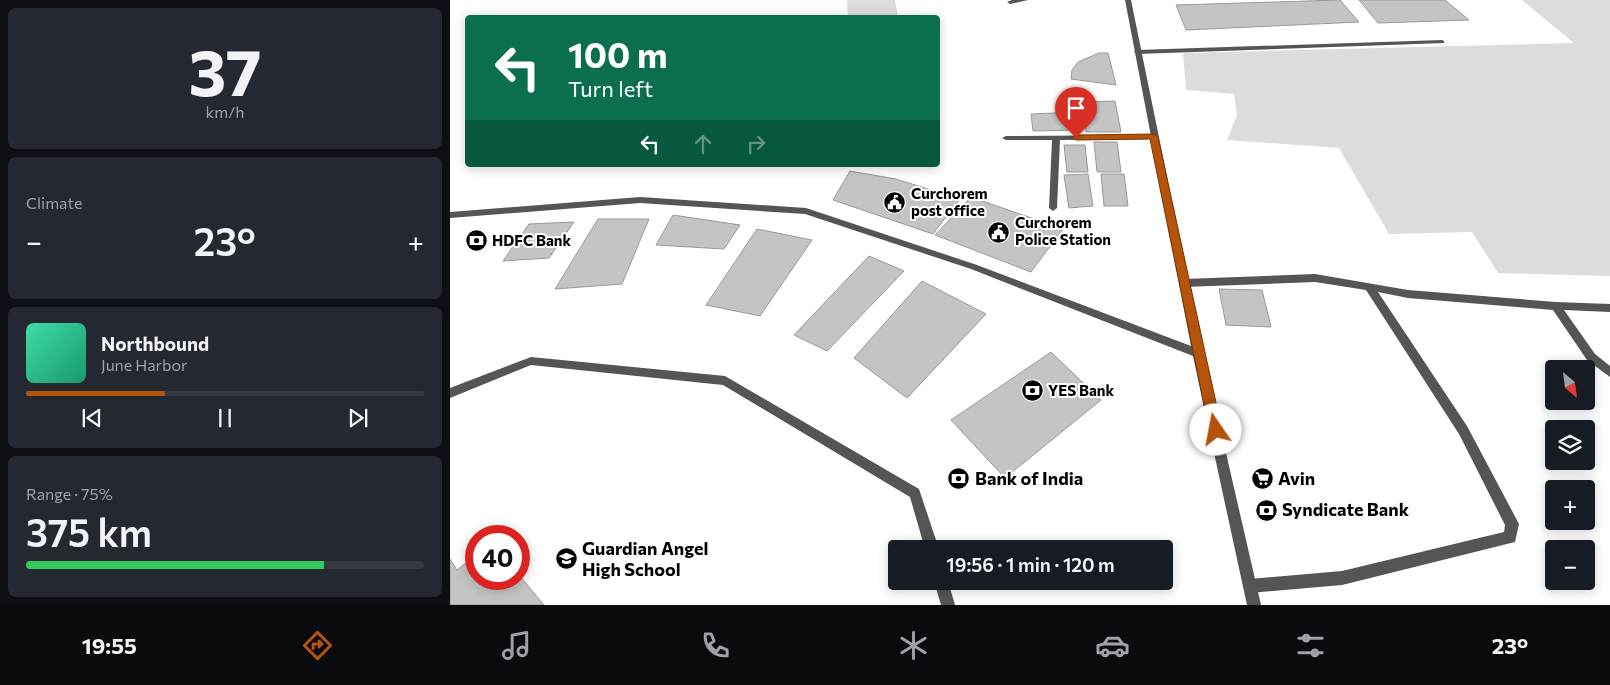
<!DOCTYPE html>
<meta charset="utf-8">
<style>
:root{--surface:#171b24;--page:#242831;--text:#f1f3f6;--muted:#9ea1a6;--line:#363941;--accent:#b45309}
body{margin:0;font-family:Commissioner,sans-serif;background:var(--page);color:var(--text);height:100vh;display:flex;flex-direction:column;font-size:19px;white-space:nowrap}
*{box-sizing:border-box;margin:0}
p{font-size:16px;color:var(--muted)}
.icon{flex:none;width:28px;height:28px;fill:none;stroke:currentColor;stroke-width:2;stroke-linecap:round;stroke-linejoin:round}
.map{position:relative;flex:1;overflow:hidden}
.side{display:flex;flex-direction:column;gap:8px;padding:8px;background:#0d0f14;width:450px}
.side>*{flex:none}
.top-card{position:absolute;left:15px;top:15px;width:475px;height:152px;border-radius:5px;box-shadow:0 2px 12px #0003;background:#0b6e4f;color:#fff;overflow:hidden}
.needle{width:32px;rotate:152deg}
.buttons{position:absolute;left:1095px;top:360px;display:grid;gap:10px}
.buttons a{display:grid;place-items:center;width:50px;height:50px;border-radius:5px;background:var(--surface);box-shadow:0 2px 12px #0003;font-size:25px}
.speed{position:absolute;left:15px;top:525px;display:flex;gap:10px;font-size:25px;font-weight:700;text-align:center}
.speed>*{display:grid;place-content:center;width:65px;height:65px;border-radius:50%;background:var(--surface);box-shadow:0 2px 12px #0003;line-height:1}
.speed .limit{border:8px solid #d22;background:#fff;color:#111}
.pin{position:absolute;display:grid;place-items:center;width:42px;height:42px;color:#fff;margin:-51px -21px;border-radius:50% 50% 50% 0;rotate:-45deg;box-shadow:0 0 5px #0007}
.pin .icon{rotate:45deg}
.me{position:absolute;width:55px;margin:-28px;rotate:348deg;stroke-linejoin:round;filter:drop-shadow(0 0 4px #0008)}
.turn{display:flex;align-items:center;gap:18px;height:105px;padding:0 20px;font-size:22px}
.turn .icon{width:65px;height:65px;stroke-width:2.5}
.turn b{display:block;font-size:35px;line-height:42px}
.lanes{display:flex;align-items:center;height:48px;padding:0 20px;background:#0003;justify-content:center;gap:25px;direction:ltr}
.lanes .off{opacity:.35}
.big{font-size:38px;font-weight:600;line-height:1.1}
.side .tile{flex:1;display:flex;flex-direction:column;justify-content:center;gap:8px;min-width:0;padding:0 18px;border-radius:8px;background:var(--page)}
.side .dial{align-items:center;gap:0}
.dial b{font-size:65px;line-height:1}
.song{display:flex;align-items:center;gap:15px}
.cover{width:60px;height:60px;border-radius:8px;background:linear-gradient(135deg,hsl(160 70% 55%),hsl(160 70% 35%))}
.played{height:5px;border-radius:2px;background:linear-gradient(90deg,var(--accent) 35%,var(--line) 35%)}
.keys{display:flex;justify-content:space-around;direction:ltr}
.heat{display:flex;justify-content:space-between;align-items:center;font-size:28px;direction:ltr}
.charge{height:8px;border-radius:4px;background:linear-gradient(90deg,#34c759 75%,var(--line) 0)}
.trip{position:absolute;left:438px;top:540px;width:285px;height:50px;border-radius:5px;background:var(--surface);box-shadow:0 2px 12px #0003;font-weight:600;line-height:50px;text-align:center}
.tabs{display:flex;height:80px;justify-content:space-around;align-items:center;background:#090b0e;color:var(--muted)}
.tabs .icon{width:35px;height:35px}
.tabs .selected{color:var(--accent)}
.tabs b{font-size:22px;color:var(--text)}
main{display:flex;flex:1;min-height:0}
.map>svg:first-child{display:block}
.green{fill:#dcdcdc}
.building{fill:#c4c4c4;stroke:#999}
.lines{fill:none;stroke-linecap:round;stroke-linejoin:round}
.service{fill:#555;fill-rule:evenodd}
.minor{fill:#555;fill-rule:evenodd}
.tertiary{fill:#555;fill-rule:evenodd}
.route{fill:#b45309;stroke:#753606}
.labels{text-anchor:middle;stroke-width:4;stroke-linejoin:round;paint-order:stroke}
.poi-label{font-size:15px;font-weight:bold;fill:#000;stroke:#fff;text-anchor:start}
.near-poi-label{font-size:18px;font-weight:bold;fill:#000;stroke:#fff;text-anchor:start}
</style>
<main>
<section class="side">
<div class="tile dial"><b>37</b><p>km/h</p></div>
<div class="tile"><p>Climate</p>
<div class="heat"><a>−</a><b class="big">23°</b><a>+</a></div>
</div>
<div class="tile">
<div class="song"><i class="cover"></i><div><b>Northbound</b><p>June Harbor</p></div></div>
<div class="played"></div>
<div class="keys"><svg class="icon" aria-label="previous" viewBox="0 0 24 24"><path d="M18 5L8 12l10 7zM5 5v14"/></svg><svg class="icon" aria-label="pause" viewBox="0 0 24 24"><path d="M8 5v14M16 5v14"/></svg><svg class="icon" aria-label="next" viewBox="0 0 24 24"><path d="M6 5l10 7-10 7zM19 5v14"/></svg></div>
</div>
<div class="tile"><p>Range · 75%</p><b class="big">375 km</b><div class="charge"></div></div>
</section>
<div class="map">
<svg width="1160" height="605" viewBox="0 0 1160 605">
<rect width="100%" height="100%" fill="#fff"/>
<path class="green" d="M 397,0 L 445,0 L 448,17 L 398,17 Z
M 1072,0 L 1160,0 L 1160,276 L 1048,273 L 1022,232 L 939,234 L 889,148 L 777,140 L 787,115 L 784,94 L 736,90 L 733,53 L 1124,43 Z"/>
<path class="building" d="M 890,0 L 909,22 L 736,30 L 726,5 Z
M 909,0 L 995,0 L 1019,20 L 928,23 Z
M 649,53 L 658,53 L 666,85 L 621,79 L 622,70 L 628,62 Z
M 665,101 L 671,132 L 636,132 L 632,102 Z
M 626,112 L 630,130 L 583,131 L 581,114 Z
M 644,142 L 667,142 L 671,172 L 647,172 Z
M 614,145 L 635,145 L 638,172 L 617,172 Z
M 400,171 L 446,179 L 510,199 L 483,234 L 383,200 Z
M 638,174 L 643,206 L 619,208 L 614,175 Z
M 651,174 L 674,174 L 678,206 L 654,206 Z
M 521,197 L 613,229 L 581,272 L 485,235 Z
M 223,215 L 290,225 L 274,249 L 206,245 Z
M 148,219 L 199,219 L 172,284 L 105,289 Z
M 124,222 L 99,258 L 53,261 L 79,224 Z
M 307,229 L 362,240 L 310,316 L 256,305 Z
M 419,256 L 454,271 L 377,351 L 344,335 Z
M 472,281 L 536,314 L 457,398 L 404,358 Z
M 769,289 L 812,290 L 821,327 L 776,325 Z
M 601,352 L 651,400 L 555,478 L 501,420 Z
M 26,555 L 26,579 L 69,579 L 69,575 L 94,605 L 0,605 L 0,559 L 7,570 Z"/>
<g class="lines">
<path class="service" d="M 578,0 L 560,4 L 557,2 L 562,0 Z
M 992,40 L 994,41 L 994,43 L 687,54 L 684,52 L 687,50 Z"/>
<path class="minor" d="M 704,135 L 707,135 L 707,139 L 610,140 L 607,208 L 603,211 L 599,208 L 602,140 L 556,140 L 552,138 L 556,136 Z
M 865,274 L 958,290 L 1106,302 L 1160,304 L 1160,312 L 1114,310 L 1145,354 L 1160,366 L 1160,377 L 1137,360 L 1103,310 L 958,298 L 928,292 L 1017,426 L 1069,524 L 1065,542 L 892,585 L 800,593 L 795,591 L 793,586 L 795,581 L 800,579 L 892,571 L 1054,532 L 1055,525 L 1009,434 L 916,290 L 865,282 L 734,287 L 729,283 L 734,279 Z
M 81,357 L 275,376 L 469,489 L 489,549 L 475,549 L 460,497 L 273,385 L 81,365 L 0,398 L 0,388 Z
M 484,581 L 498,581 L 505,605 L 491,605 Z"/>
<path class="tertiary" d="M 675,0 L 681,0 L 753,353 L 811,605 L 797,605 L 743,356 L 521,269 L 355,214 L 190,203 L 0,218 L 0,212 L 190,197 L 356,208 L 527,265 L 741,346 Z"/>
</g>
<path class="route" d="M 704,134 L 708,137 L 772,430 L 770,435 L 766,436 L 761,435 L 759,430 L 700,139 L 626,140 L 621,138 L 626,135 Z"/>
<defs>
<symbol id="civic-disc" viewBox="-11 -11 22 22"><circle r="9.5" fill="#000" stroke="#fff"/><path d="M-.6-6.5H3V-4.5H.6V-3L4-1V1h2V6H-6V1h2V-1L-.6-3ZM-1.2 2.5V6h2.4V2.5Z" fill="#fff"/></symbol>
<symbol id="bank-disc" viewBox="-11 -11 22 22"><circle r="9.5" fill="#000" stroke="#fff"/><path d="M-6-4H6V4H-6ZM0-2.3a2.3 2.3 0 1 0 0 4.6a2.3 2.3 0 1 0 0-4.6Z" fill="#fff"/></symbol>
<symbol id="supermarket-disc" viewBox="-11 -11 22 22"><circle r="9.5" fill="#000" stroke="#fff"/><path d="M-6-5.5h2.5l.6 2H6L4.5 2H-2.5L-4.4-4H-6ZM-1.5 3.2a1.3 1.3 0 1 0 .1 0ZM3 3.2a1.3 1.3 0 1 0 .1 0Z" fill="#fff"/></symbol>
<symbol id="school-disc" viewBox="-11 -11 22 22"><circle r="9.5" fill="#000" stroke="#fff"/><path d="M0-5L7-2L0 1L-7-2ZM-4 1L0 2.5L4 1V4Q0 6-4 4Z" fill="#fff"/></symbol>
</defs>
<g fill-rule="evenodd">
<use href="#civic-disc" x="432" y="190" width="25" height="25"/>
<use href="#civic-disc" x="536" y="220" width="25" height="25"/>
<use href="#bank-disc" x="14" y="228" width="25" height="25"/>
<use href="#bank-disc" x="570" y="378" width="25" height="25"/>
<use href="#bank-disc" x="496" y="466" width="25" height="25"/>
<use href="#supermarket-disc" x="800" y="466" width="25" height="25"/>
<use href="#bank-disc" x="804" y="498" width="25" height="25"/>
<use href="#school-disc" x="104" y="546" width="25" height="25"/>
</g>
<g class="labels">
<g class="poi-label">
<text x="461" y="199">Curchorem<tspan x="461" dy="17">post office</tspan></text>
<text x="565" y="228">Curchorem<tspan x="565" dy="17">Police Station</tspan></text>
<text x="42" y="246">HDFC Bank</text>
<text x="598" y="396">YES Bank</text>
</g>
<g class="near-poi-label">
<text x="525" y="485">Bank of India</text>
<text x="828" y="485">Avin</text>
<text x="832" y="516">Syndicate Bank</text>
<text x="132" y="555">Guardian Angel<tspan x="132" dy="21">High School</tspan></text>
</g>
</g>
</svg>
<div class="buttons">
<a><svg class="needle" viewBox="-14 -14 28 28"><path d="M0-13l5 13h-10z" fill="#e53935"/><path d="M0 13l5-13h-10z" fill="#9ea1a6"/></svg></a>
<a><svg class="icon" aria-label="layers" viewBox="0 0 24 24"><path d="M12 4l9 5-9 5-9-5zM3 14l9 5 9-5"/></svg></a>
<a>+</a>
<a>−</a>
</div>
<div class="speed"><div class="limit">40</div></div>
<div class="pin" style="left:626px;top:138px;background:#d93025"><svg class="icon" aria-label="arrive" viewBox="0 0 24 24"><path d="M6 21V4h12l-3 4 3 4H6"/></svg></div>
<svg class="me" style="left:766px;top:430px" viewBox="-20 -20 40 40"><circle r="19" fill="#fff"/><path d="M0-13L10 11 0 6-10 11z" fill="#b45309"/></svg>
<div class="trip">19:56 · 1 min · 120 m</div>
<div class="top-card">
<div class="turn"><svg class="icon" aria-label="left" viewBox="0 0 24 24"><path d="M17 20v-9H6M10 6l-5 5 5 5"/></svg><div><b>100 m</b>Turn left</div></div>
<div class="lanes"><svg class="icon" aria-label="left" viewBox="0 0 24 24"><path d="M17 20v-9H6M10 6l-5 5 5 5"/></svg><svg class="icon off" aria-label="ahead" viewBox="0 0 24 24"><path d="M12 20V5M6 11l6-6 6 6"/></svg><svg class="icon off" aria-label="right" viewBox="0 0 24 24"><path d="M7 20v-9h11M14 6l5 5-5 5"/></svg></div>
</div>
</div>
</main>
<nav class="tabs">
<b>19:55</b>
<svg class="icon selected" aria-label="directions" viewBox="0 0 24 24"><path d="M12 3l9 9-9 9-9-9zM9 14v-3h6M13 9l2 2-2 2"/></svg>
<svg class="icon" aria-label="music" viewBox="0 0 24 24"><path d="M9 18V5l10-2v13"/><circle cx="6" cy="18" r="3"/><circle cx="16" cy="16" r="3"/></svg>
<svg class="icon" aria-label="phone" viewBox="0 0 24 24"><path d="M5 4h4l2 5-3 2q2 4 5 5l2-3 5 2v4C11 20 4 13 5 4z"/></svg>
<svg class="icon" aria-label="climate" viewBox="0 0 24 24"><path d="M12 3v18M4 7l16 10M4 17L20 7"/></svg>
<svg class="icon" aria-label="car" viewBox="0 0 24 24"><path d="M5 17H2v-5l4-1 3-4h7l3 4 3 1v5h-3M9 17h6M6 11h13"/><circle cx="7" cy="17" r="2"/><circle cx="17" cy="17" r="2"/></svg>
<svg class="icon" aria-label="filters" viewBox="0 0 24 24"><path d="M4 7h16M4 17h16"/><circle cx="9" cy="7" r="2"/><circle cx="15" cy="17" r="2"/></svg>
<b>23°</b>
</nav>
